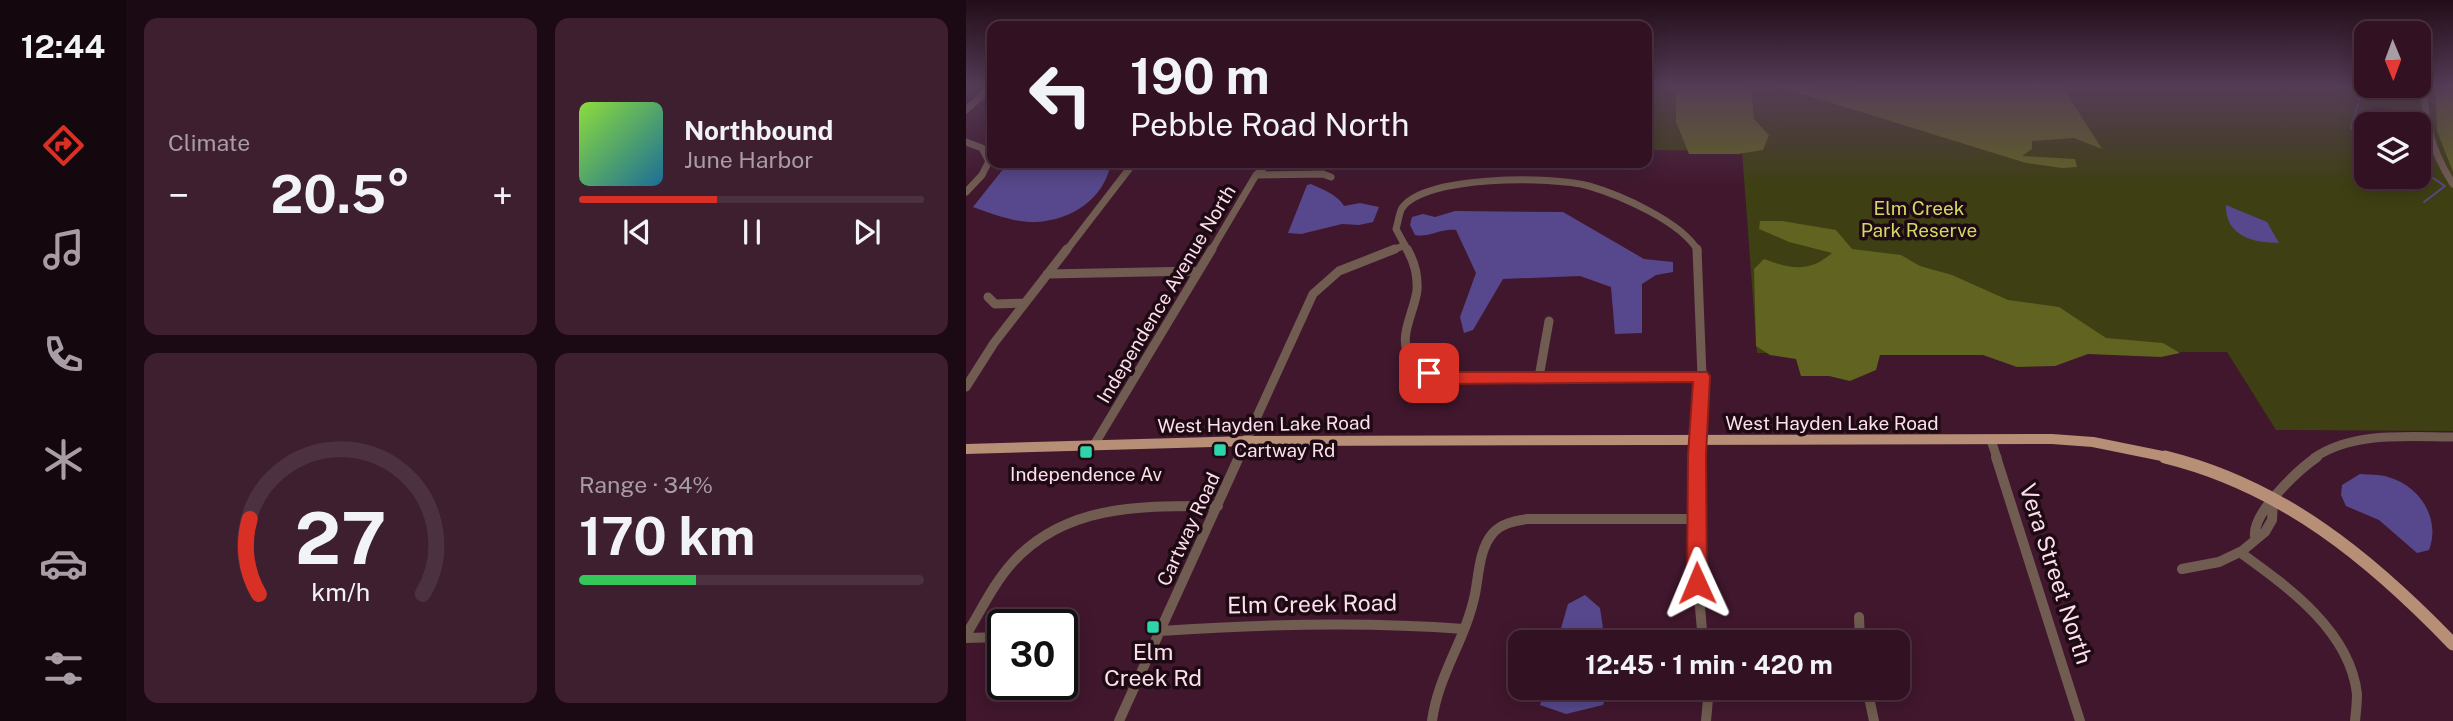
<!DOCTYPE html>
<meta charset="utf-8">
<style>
:root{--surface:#311122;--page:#3d1f2f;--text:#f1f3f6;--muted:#a89da5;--line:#4c3140;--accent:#d93025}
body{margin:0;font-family:"Public Sans",sans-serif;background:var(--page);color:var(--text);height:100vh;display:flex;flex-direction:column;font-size:26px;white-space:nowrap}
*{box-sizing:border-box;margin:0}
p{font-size:23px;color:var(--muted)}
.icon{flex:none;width:38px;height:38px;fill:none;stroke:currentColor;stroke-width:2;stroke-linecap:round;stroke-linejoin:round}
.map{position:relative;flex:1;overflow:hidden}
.sheet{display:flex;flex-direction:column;gap:18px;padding:18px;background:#1b0913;width:840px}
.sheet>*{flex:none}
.hud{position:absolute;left:21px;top:21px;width:665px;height:147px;border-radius:14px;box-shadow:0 4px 18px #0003,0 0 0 2px var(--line);background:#311122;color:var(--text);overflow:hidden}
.needle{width:46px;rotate:179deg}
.fabs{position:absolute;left:1388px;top:21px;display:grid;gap:14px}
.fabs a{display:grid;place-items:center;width:77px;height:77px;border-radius:14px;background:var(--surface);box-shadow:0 4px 18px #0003,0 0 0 2px var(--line);font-size:35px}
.speed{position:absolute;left:21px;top:609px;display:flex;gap:14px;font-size:35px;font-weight:700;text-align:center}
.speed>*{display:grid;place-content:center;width:91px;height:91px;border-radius:50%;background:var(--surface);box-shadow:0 4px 18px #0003,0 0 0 2px var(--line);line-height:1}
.speed .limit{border:4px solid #111;border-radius:10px;background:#fff;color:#111}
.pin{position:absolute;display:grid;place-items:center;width:60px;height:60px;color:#fff;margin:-30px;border-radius:14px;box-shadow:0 4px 10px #0006}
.me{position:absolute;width:77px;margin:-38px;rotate:359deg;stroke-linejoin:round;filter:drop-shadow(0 0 5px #0008)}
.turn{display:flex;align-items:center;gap:24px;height:147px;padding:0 28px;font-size:32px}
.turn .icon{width:91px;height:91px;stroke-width:2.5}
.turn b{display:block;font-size:49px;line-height:60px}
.big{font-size:52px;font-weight:700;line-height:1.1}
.sheet .widget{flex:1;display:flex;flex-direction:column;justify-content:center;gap:10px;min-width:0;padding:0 24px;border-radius:14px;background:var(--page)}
.sheet .dial{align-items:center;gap:0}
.dial svg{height:182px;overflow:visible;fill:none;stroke:var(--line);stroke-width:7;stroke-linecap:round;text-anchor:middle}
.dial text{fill:var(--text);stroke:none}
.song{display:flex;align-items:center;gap:21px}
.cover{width:84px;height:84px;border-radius:10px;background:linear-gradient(135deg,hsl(90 70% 55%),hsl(200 70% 35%))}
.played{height:7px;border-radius:4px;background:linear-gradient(90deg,var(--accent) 40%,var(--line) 40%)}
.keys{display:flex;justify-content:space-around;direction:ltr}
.heat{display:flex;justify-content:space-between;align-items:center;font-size:38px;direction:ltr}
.charge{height:10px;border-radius:5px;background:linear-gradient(90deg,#34c759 34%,var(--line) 0)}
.sheet .tiles{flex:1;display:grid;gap:18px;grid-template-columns:repeat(2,1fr)}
.trip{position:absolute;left:542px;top:630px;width:402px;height:70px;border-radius:14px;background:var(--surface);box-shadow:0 4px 18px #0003,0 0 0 2px var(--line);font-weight:700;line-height:70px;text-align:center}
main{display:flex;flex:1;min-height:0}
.tab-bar{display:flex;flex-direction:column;width:126px;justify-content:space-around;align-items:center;background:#14070e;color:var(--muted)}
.tab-bar .icon{width:49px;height:49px}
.tab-bar .selected{color:var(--accent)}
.tab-bar b{font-size:32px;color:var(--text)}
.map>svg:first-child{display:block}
.green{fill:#3e3f12;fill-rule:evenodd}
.forest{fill:#616321}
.water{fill:#57488d}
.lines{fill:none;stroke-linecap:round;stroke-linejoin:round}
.stream{stroke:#57488d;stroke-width:2}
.minor-far2{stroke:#705c50;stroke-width:7}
.minor-far1{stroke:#705c50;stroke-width:9}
.minor{stroke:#705c50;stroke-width:10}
.major-far1{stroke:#b78e76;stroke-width:10}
.major{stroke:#b78e76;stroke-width:13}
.route{fill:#d93025;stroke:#8d1f18;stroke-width:2}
.poi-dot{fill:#2dd5ab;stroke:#1d0a13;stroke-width:2.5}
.labels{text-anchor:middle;stroke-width:7;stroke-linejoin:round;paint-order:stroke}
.park-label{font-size:19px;fill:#d4d864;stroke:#1d0a13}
.street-label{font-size:19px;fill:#fcdfeb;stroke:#1d0a13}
.poi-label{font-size:19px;fill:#fcdfeb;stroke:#1d0a13;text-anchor:start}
.near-street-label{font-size:23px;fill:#fcdfeb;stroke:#1d0a13}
.near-poi-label{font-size:23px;fill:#fcdfeb;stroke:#1d0a13}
</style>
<main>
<nav class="tab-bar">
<b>12:44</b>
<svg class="icon selected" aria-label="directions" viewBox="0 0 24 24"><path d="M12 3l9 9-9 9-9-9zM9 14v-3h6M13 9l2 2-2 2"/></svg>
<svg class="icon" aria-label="music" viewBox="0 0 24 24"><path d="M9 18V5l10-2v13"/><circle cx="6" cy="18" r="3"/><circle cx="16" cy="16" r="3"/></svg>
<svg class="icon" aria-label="phone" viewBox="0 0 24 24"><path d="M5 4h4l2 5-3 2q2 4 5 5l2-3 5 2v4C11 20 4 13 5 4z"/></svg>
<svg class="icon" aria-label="climate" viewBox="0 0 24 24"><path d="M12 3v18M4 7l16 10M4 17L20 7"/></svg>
<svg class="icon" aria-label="car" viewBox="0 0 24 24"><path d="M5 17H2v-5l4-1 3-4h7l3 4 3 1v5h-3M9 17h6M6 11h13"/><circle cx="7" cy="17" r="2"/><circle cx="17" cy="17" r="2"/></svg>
<svg class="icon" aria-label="filters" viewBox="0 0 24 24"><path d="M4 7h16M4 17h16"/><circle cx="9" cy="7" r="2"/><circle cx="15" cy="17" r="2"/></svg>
</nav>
<section class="sheet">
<div class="tiles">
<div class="widget"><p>Climate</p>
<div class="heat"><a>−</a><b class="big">20.5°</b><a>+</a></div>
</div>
<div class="widget">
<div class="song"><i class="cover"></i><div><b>Northbound</b><p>June Harbor</p></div></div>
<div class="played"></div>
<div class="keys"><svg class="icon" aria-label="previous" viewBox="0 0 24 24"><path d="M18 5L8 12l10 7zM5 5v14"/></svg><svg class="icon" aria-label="pause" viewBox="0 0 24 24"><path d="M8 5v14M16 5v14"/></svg><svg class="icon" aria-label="next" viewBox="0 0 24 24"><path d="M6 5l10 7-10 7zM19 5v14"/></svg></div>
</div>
<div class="widget dial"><svg viewBox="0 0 100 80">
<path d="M14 69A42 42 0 1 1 86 69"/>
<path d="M14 69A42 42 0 0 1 10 36" stroke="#d93025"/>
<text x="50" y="56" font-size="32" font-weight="700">27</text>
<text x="50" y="72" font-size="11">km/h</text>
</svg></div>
<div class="widget"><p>Range · 34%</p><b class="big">170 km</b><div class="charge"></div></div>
</div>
</section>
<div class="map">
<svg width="1487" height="721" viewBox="0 0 1487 721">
<rect width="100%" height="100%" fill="#41172d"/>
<path class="green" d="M 681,86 L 1428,86 L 1452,104 L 1451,86 L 1487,86 L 1487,431 L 1310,430 L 1261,352 L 791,353 L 776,151 L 681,150 ZM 1405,106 L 1454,115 L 1458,141 L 1453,142 L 1452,177 L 1400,177 L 1400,124 L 1410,124 Z"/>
<path class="forest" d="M 706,86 L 773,86 L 785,90 L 788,119 L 803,135 L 797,150 L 772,154 L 723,154 L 710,122 L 710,92 Z
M 811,86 L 846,86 L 863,90 L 904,86 L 1096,86 L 1136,149 L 1108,138 L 1066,141 L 1066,149 L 1056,156 L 1109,159 L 1111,167 L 1096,168 L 1060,163 Z
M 1469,86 L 1487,86 L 1487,172 L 1471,131 Z
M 794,221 L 816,221 L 870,230 L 886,249 L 935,255 L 954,266 L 986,275 L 1042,300 L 1093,307 L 1140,338 L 1197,343 L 1214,353 L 1195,357 L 1122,354 L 1089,366 L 1051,367 L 1017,355 L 914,355 L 910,370 L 884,381 L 863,376 L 835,376 L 830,359 L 804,355 L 790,346 L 788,269 L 798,259 C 825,269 843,273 866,253 L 823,242 L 793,229 Z"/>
<path class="water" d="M 42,163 L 145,163 C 138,199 106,220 70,222 C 50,223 26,214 7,207 Z
M 345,184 C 356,189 372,195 378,206 L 394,203 L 413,207 L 407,222 L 393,225 L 376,224 L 335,234 L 322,233 L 341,185 Z
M 1260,205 L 1301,222 L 1313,243 C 1287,243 1259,236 1260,205 Z
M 489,211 L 597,212 L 678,259 L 707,262 L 707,272 L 690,275 L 676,284 L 676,333 L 649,334 L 645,287 L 614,276 L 537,279 L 507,330 L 498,333 L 494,317 L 510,273 L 490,230 C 474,228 463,238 449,235 L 444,225 L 446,217 L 457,214 L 469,217 Z
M 1394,474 C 1403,475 1413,474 1422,477 C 1454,486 1475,519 1463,550 L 1451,553 L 1413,520 L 1380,506 L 1375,495 L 1376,485 Z
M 619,595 L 634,608 L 639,642 L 591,642 L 602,604 Z
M 579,688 L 643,688 L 637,705 L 600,714 L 574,705 Z"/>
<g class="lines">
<path class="stream" d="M 1397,86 L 1385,128 L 1400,141
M 1452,168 L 1479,186 L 1458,202"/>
<path class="minor-far2" d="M 1458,86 C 1458,123 1467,153 1487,184
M 0,110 L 26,86
M 0,142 L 16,148 L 23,161 L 16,175 L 0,192
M 290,175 L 357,174 L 365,177
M 100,251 L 163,169 L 160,165
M 245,251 L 290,175 L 303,163
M 425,251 L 439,245
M 442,251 L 430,229 C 432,223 433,213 436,208 C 459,175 586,176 623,186 C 654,195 716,222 732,251"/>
<path class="minor-far1" d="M 441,249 C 449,263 452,275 451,290 C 449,311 430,339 445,358 C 454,369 470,373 483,378 L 736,376
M 731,249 L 736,376
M 81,274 L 232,271
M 22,297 L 29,304 L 59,303
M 573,377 L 583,321
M 0,387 L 28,343 L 101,249
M 1025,440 L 1031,458
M 128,445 L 246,249
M 272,458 L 347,294 L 373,271 L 429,249
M 731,458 L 736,376
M 1348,458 C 1387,431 1442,437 1487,437"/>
<path class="minor" d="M 731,457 L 731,572 L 737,642
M 1030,457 L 1114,721
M 1289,536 C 1286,513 1332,470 1351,457
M 1275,553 C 1322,587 1384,631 1391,694 C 1391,702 1390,712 1389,721
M 1216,569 L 1253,562 L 1276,551 L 1299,532 L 1306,520 L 1307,500
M 893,617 L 894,642
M 194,631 C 296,624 396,621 498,629
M 0,635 C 15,611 27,584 47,562 C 101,503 178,506 252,506
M 0,638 L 37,637
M 901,688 L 908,721
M 153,721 L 273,457
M 466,721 C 472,675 500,639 509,594 C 513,574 513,549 527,533 C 536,523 549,521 561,519 L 730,519
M 740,721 L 743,688"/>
<path class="major-far1" d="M 0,449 L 282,441 L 1086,439 L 1127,442 L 1206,458"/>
<path class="major" d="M 1199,457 C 1317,486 1405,559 1487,644"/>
</g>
<linearGradient id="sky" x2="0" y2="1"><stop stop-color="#240d19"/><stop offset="0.46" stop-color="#543c57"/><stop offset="1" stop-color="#543c57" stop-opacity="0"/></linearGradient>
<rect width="1487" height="187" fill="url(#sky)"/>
<path class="route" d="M 463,367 L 483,372 L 741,372 L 744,376 L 740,455 L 741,583 L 738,590 L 731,593 L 724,590 L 721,583 L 722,455 L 727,382 L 483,384 L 457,377 L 455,373 L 457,369 Z"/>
<g class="poi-dot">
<rect x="247" y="443" width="14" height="14" rx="3.5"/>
<rect x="113" y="445" width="14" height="14" rx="3.5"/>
<rect x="180" y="620" width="14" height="14" rx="3.5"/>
</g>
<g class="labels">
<g class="park-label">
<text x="953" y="215">Elm Creek<tspan x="953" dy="22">Park Reserve</tspan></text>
</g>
<g class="street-label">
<text transform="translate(200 294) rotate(-59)" y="7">Independence Avenue North</text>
<text x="866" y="430">West Hayden Lake Road</text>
<text transform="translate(298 424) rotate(-1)" y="7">West Hayden Lake Road</text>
<text transform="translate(222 529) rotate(-65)" y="7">Cartway Road</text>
</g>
<g class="poi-label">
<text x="268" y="457">Cartway Rd</text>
<text x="120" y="481" text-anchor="middle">Independence Av</text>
</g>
<g class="near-street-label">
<text transform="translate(1090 574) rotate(72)" y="8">Vera Street North</text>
<text transform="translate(346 604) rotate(-1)" y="8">Elm Creek Road</text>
</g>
<g class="near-poi-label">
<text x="187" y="660">Elm<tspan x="187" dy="26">Creek Rd</tspan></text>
</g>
</g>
</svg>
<div class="fabs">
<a><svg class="needle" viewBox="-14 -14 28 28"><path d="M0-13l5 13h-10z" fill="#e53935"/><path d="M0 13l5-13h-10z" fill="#a89da5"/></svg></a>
<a><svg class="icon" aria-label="layers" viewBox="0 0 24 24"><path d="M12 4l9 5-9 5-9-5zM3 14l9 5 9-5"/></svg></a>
</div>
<div class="speed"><div class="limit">30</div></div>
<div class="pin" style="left:463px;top:373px;background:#d93025"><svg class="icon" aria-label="arrive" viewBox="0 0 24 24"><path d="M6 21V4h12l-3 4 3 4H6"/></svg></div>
<svg class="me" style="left:731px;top:583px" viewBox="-20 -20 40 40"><path d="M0-17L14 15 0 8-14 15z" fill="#d93025" stroke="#fff" stroke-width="4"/></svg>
<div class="trip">12:45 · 1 min · 420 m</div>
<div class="hud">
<div class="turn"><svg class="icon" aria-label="left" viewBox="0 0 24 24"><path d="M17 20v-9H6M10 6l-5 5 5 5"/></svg><div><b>190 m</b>Pebble Road North</div></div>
</div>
</div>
</main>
